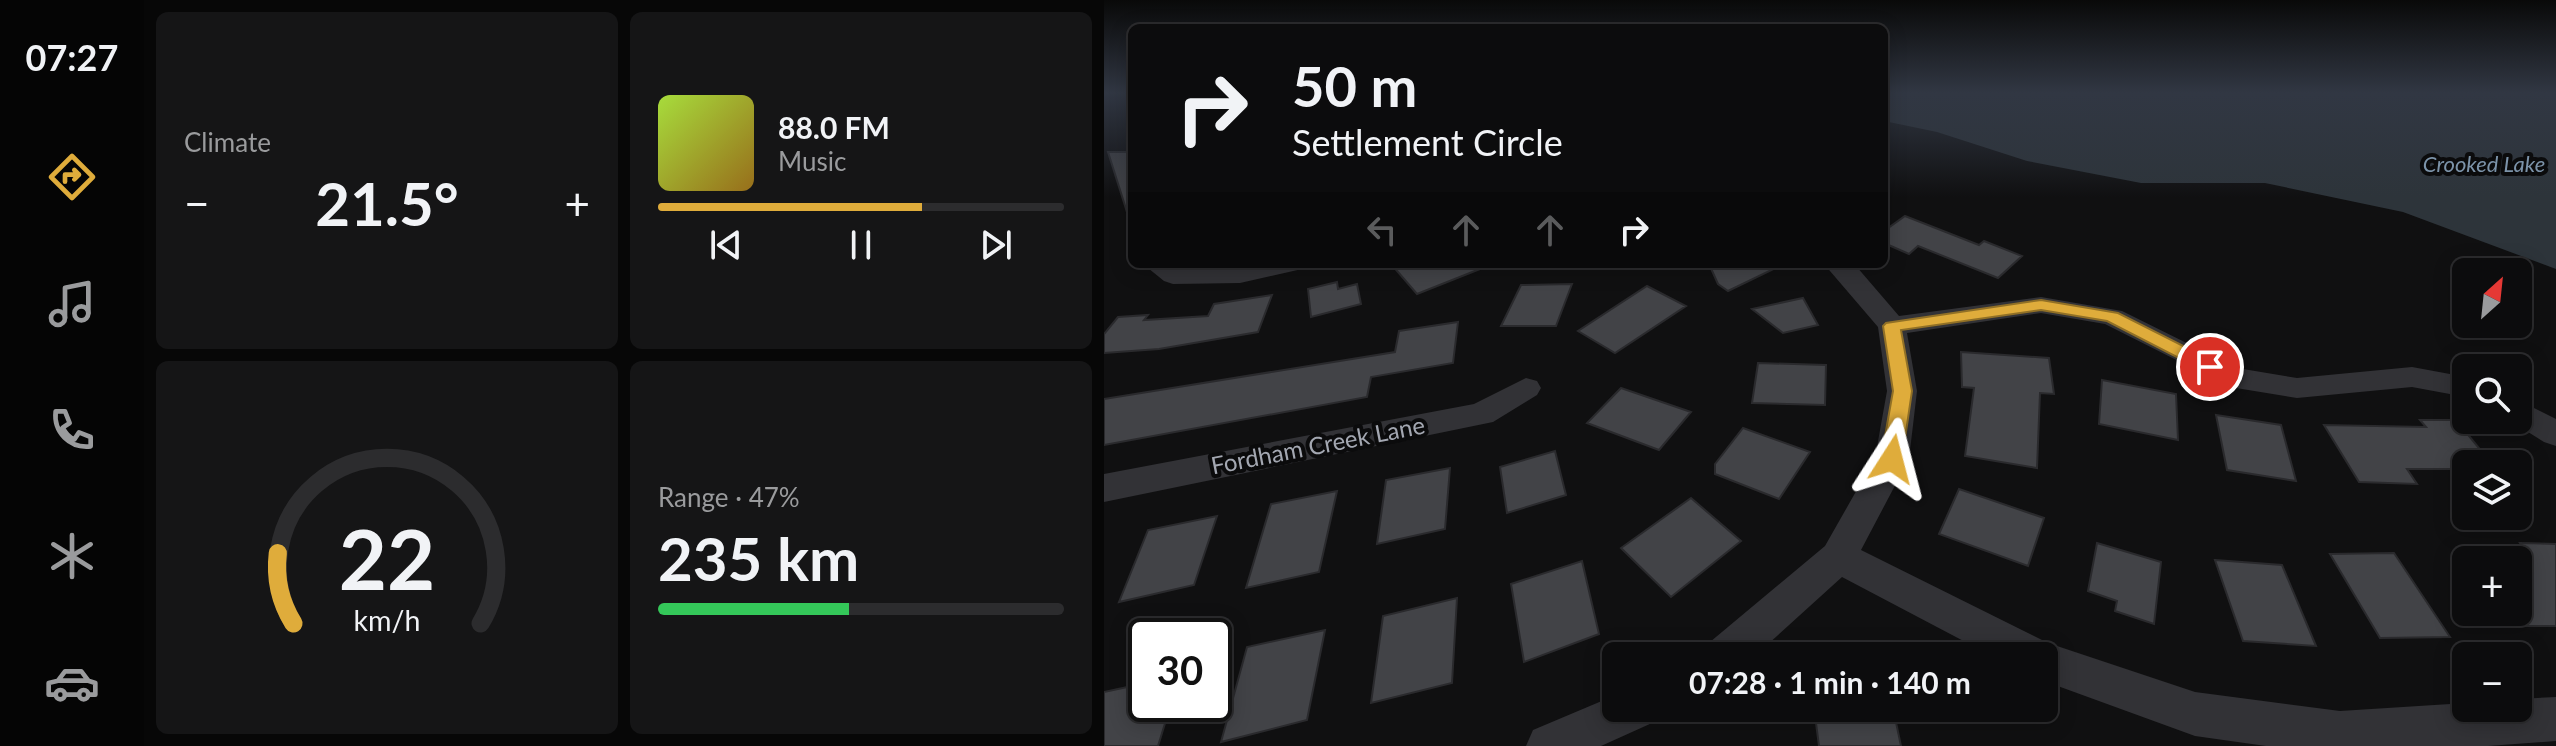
<!DOCTYPE html>
<meta charset="utf-8">
<style>
:root{--surface:#0c0c0d;--page:#151516;--text:#f1f3f6;--muted:#9a9b9d;--line:#2c2c2e;--accent:#dfac3b}
body{margin:0;font-family:Lato,sans-serif;background:var(--page);color:var(--text);height:100vh;display:flex;flex-direction:column;font-size:30px;white-space:nowrap}
*{box-sizing:border-box;margin:0}
p{font-size:26px;color:var(--muted)}
.icon{flex:none;width:44px;height:44px;fill:none;stroke:currentColor;stroke-width:2;stroke-linecap:round;stroke-linejoin:round}
.map{position:relative;flex:1;overflow:hidden}
.drawer{display:flex;flex-direction:column;gap:12px;padding:12px;background:#070707;width:960px}
.drawer>*{flex:none}
.banner{position:absolute;left:24px;top:24px;width:760px;height:244px;border-radius:12px;box-shadow:0 4px 20px #0003,0 0 0 2px var(--line);background:#0c0c0d;color:var(--text);overflow:hidden}
.needle{width:52px;rotate:27deg}
.fabs{position:absolute;left:1348px;top:258px;display:grid;gap:16px}
.fabs a{display:grid;place-items:center;width:80px;height:80px;border-radius:12px;background:var(--surface);box-shadow:0 4px 20px #0003,0 0 0 2px var(--line);font-size:40px}
.speed{position:absolute;left:24px;top:618px;display:flex;gap:16px;font-size:40px;font-weight:700;text-align:center}
.speed>*{display:grid;place-content:center;width:104px;height:104px;border-radius:50%;background:var(--surface);box-shadow:0 4px 20px #0003,0 0 0 2px var(--line);line-height:1}
.speed .limit{border:4px solid #111;border-radius:12px;background:#fff;color:#111}
.pin{position:absolute;display:grid;place-items:center;width:68px;height:68px;color:#fff;margin:-34px;border:4px solid #fff;border-radius:50%;box-shadow:0 2px 8px #0007}
.me{position:absolute;width:88px;margin:-44px;rotate:9deg;stroke-linejoin:round;filter:drop-shadow(0 0 6px #0008)}
.turn{display:flex;align-items:center;gap:28px;height:168px;padding:0 32px;font-size:36px}
.turn .icon{width:104px;height:104px;stroke-width:2.5}
.turn b{display:block;font-size:56px;line-height:68px}
.lanes{display:flex;align-items:center;height:76px;padding:0 32px;background:#0003;justify-content:center;gap:40px;direction:ltr}
.lanes .off{opacity:.35}
.big{font-size:60px;font-weight:700;line-height:1.1}
.drawer .card{flex:1;display:flex;flex-direction:column;justify-content:center;gap:12px;min-width:0;padding:0 28px;border-radius:12px;background:var(--page)}
.drawer .dial{align-items:center;gap:0}
.dial svg{height:208px;overflow:visible;fill:none;stroke:var(--line);stroke-width:7;stroke-linecap:round;text-anchor:middle}
.dial text{fill:var(--text);stroke:none}
.song{display:flex;align-items:center;gap:24px}
.cover{width:96px;height:96px;border-radius:12px;background:linear-gradient(135deg,hsl(80 70% 55%),hsl(40 70% 35%))}
.played{height:8px;border-radius:4px;background:linear-gradient(90deg,var(--accent) 65%,var(--line) 65%)}
.keys{display:flex;justify-content:space-around;direction:ltr}
.heat{display:flex;justify-content:space-between;align-items:center;font-size:44px;direction:ltr}
.charge{height:12px;border-radius:6px;background:linear-gradient(90deg,#34c759 47%,var(--line) 0)}
.drawer .tiles{flex:1;display:grid;gap:12px;grid-template-columns:repeat(2,1fr)}
.trip{position:absolute;left:498px;top:642px;width:456px;height:80px;border-radius:12px;background:var(--surface);box-shadow:0 4px 20px #0003,0 0 0 2px var(--line);font-weight:700;line-height:80px;text-align:center}
main{display:flex;flex:1;min-height:0}
.tab-bar{display:flex;flex-direction:column;width:144px;justify-content:space-around;align-items:center;background:#050505;color:var(--muted)}
.tab-bar .icon{width:56px;height:56px}
.tab-bar .on{color:var(--accent)}
.tab-bar b{font-size:36px;color:var(--text)}
.map>svg:first-child{display:block}
.water{fill:#2d343a}
.building{fill:#424347;stroke:#2a2a2d;stroke-width:2}
.lines{fill:none;stroke-linecap:round;stroke-linejoin:round}
.street{fill:#323236;fill-rule:evenodd}
.route{fill:#dfac3b;stroke:#917026;stroke-width:2}
.labels{text-anchor:middle;stroke-width:8;stroke-linejoin:round;paint-order:stroke}
.far-water-label{font-size:22px;font-style:italic;fill:#7c93a9;stroke:#0b0b0c}
.street-label{font-size:24px;fill:#a3a7b1;stroke:#0b0b0c}
</style>
<main>
<nav class="tab-bar">
<b>07:27</b>
<svg class="icon on" aria-label="directions" viewBox="0 0 24 24"><path d="M12 3l9 9-9 9-9-9zM9 14v-3h6M13 9l2 2-2 2"/></svg>
<svg class="icon" aria-label="music" viewBox="0 0 24 24"><path d="M9 18V5l10-2v13"/><circle cx="6" cy="18" r="3"/><circle cx="16" cy="16" r="3"/></svg>
<svg class="icon" aria-label="phone" viewBox="0 0 24 24"><path d="M5 4h4l2 5-3 2q2 4 5 5l2-3 5 2v4C11 20 4 13 5 4z"/></svg>
<svg class="icon" aria-label="climate" viewBox="0 0 24 24"><path d="M12 3v18M4 7l16 10M4 17L20 7"/></svg>
<svg class="icon" aria-label="car" viewBox="0 0 24 24"><path d="M5 17H2v-5l4-1 3-4h7l3 4 3 1v5h-3M9 17h6M6 11h13"/><circle cx="7" cy="17" r="2"/><circle cx="17" cy="17" r="2"/></svg>
</nav>
<section class="drawer">
<div class="tiles">
<div class="card"><p>Climate</p>
<div class="heat"><a>−</a><b class="big">21.5°</b><a>+</a></div>
</div>
<div class="card">
<div class="song"><i class="cover"></i><div><b>88.0 FM</b><p>Music</p></div></div>
<div class="played"></div>
<div class="keys"><svg class="icon" aria-label="previous" viewBox="0 0 24 24"><path d="M18 5L8 12l10 7zM5 5v14"/></svg><svg class="icon" aria-label="pause" viewBox="0 0 24 24"><path d="M8 5v14M16 5v14"/></svg><svg class="icon" aria-label="next" viewBox="0 0 24 24"><path d="M6 5l10 7-10 7zM19 5v14"/></svg></div>
</div>
<div class="card dial"><svg viewBox="0 0 100 80">
<path d="M14 69A42 42 0 1 1 86 69"/>
<path d="M14 69A42 42 0 0 1 8 42" stroke="#dfac3b"/>
<text x="50" y="56" font-size="32" font-weight="700">22</text>
<text x="50" y="72" font-size="11">km/h</text>
</svg></div>
<div class="card"><p>Range · 47%</p><b class="big">235 km</b><div class="charge"></div></div>
</div>
</section>
<div class="map">
<svg width="1452" height="746" viewBox="0 0 1452 746">
<rect width="100%" height="100%" fill="#101011"/>
<path class="water" d="M 780,93 L 1452,93 L 1452,269 L 1299,212 L 1161,183 L 1037,183 L 923,161 L 833,132 L 780,121 Z"/>
<path class="building" d="M 4,152 L 28,152 L 28,211 L 23,212 Z
M 801,216 L 875,245 L 880,241 L 918,256 L 894,278 L 814,246 L 805,254 L 780,243 L 780,231 Z
M 287,264 L 386,264 L 386,265 L 313,294 Z
M 605,264 L 680,264 L 624,291 L 614,284 Z
M 233,282 L 234,289 L 253,284 L 257,304 L 207,317 L 204,289 Z
M 468,284 L 452,326 L 397,326 L 417,285 Z
M 543,286 L 582,306 L 511,353 L 474,331 Z
M 168,295 L 154,332 L 55,349 L 0,353 L 0,334 L 14,317 L 44,315 L 40,320 L 104,316 L 110,304 Z
M 699,298 L 714,325 L 679,333 L 648,309 Z
M 354,322 L 349,363 L 267,377 L 263,397 L 0,445 L 0,399 L 291,352 L 295,331 Z
M 857,352 L 945,358 L 950,394 L 936,393 L 933,468 L 861,456 L 870,388 L 858,387 Z
M 654,363 L 722,365 L 721,405 L 648,403 Z
M 998,380 L 1072,394 L 1074,440 L 995,424 Z
M 517,388 L 587,412 L 555,450 L 483,423 Z
M 1112,415 L 1177,425 L 1192,481 L 1123,470 Z
M 1316,420 L 1352,420 L 1388,464 L 1362,464 L 1362,469 L 1303,469 L 1313,484 L 1255,482 L 1220,425 L 1322,427 Z
M 639,428 L 706,452 L 675,499 L 611,474 L 611,464 Z
M 451,451 L 462,495 L 403,513 L 396,467 Z
M 346,468 L 341,529 L 273,544 L 282,480 Z
M 855,489 L 940,518 L 924,566 L 835,534 Z
M 233,491 L 215,572 L 142,588 L 167,504 Z
M 587,498 L 637,541 L 567,597 L 517,548 Z
M 113,516 L 90,585 L 15,602 L 44,530 Z
M 993,543 L 1057,562 L 1050,624 L 1011,611 L 1013,601 L 984,591 Z
M 1416,543 L 1452,544 L 1452,626 L 1414,626 L 1414,549 L 1420,549 Z
M 1290,553 L 1346,637 L 1276,638 L 1226,554 Z
M 1111,560 L 1178,565 L 1212,646 L 1139,641 Z
M 478,561 L 495,634 L 420,662 L 407,584 Z
M 353,598 L 348,683 L 267,703 L 279,616 Z
M 221,630 L 203,720 L 117,742 L 143,647 Z
M 42,683 L 42,704 L 67,704 L 54,746 L 0,746 L 0,692 Z
M 710,708 L 789,708 L 797,746 L 715,746 Z"/>
<g class="lines">
<path class="street" d="M 39,264 L 69,264 L 75,268 L 202,264 L 198,269 L 136,283 L 69,284 L 60,281 Z
M 720,264 L 752,266 L 795,316 L 937,297 L 1018,311 L 1133,368 L 1193,378 L 1308,367 L 1362,377 L 1362,397 L 1308,387 L 1193,398 L 1126,387 L 1001,324 L 937,313 L 803,333 L 813,391 L 805,459 L 757,550 L 944,643 L 1091,692 L 1236,711 L 1362,703 L 1362,708 L 1414,708 L 1414,699 L 1452,697 L 1452,741 L 1384,746 L 1162,746 L 1091,736 L 940,681 L 940,656 L 888,656 L 738,577 L 651,656 L 600,656 L 606,642 L 721,546 L 771,458 L 783,391 L 774,327 Z
M 422,378 L 433,381 L 437,388 L 433,395 L 389,422 L 0,502 L 0,474 L 370,404 Z
M 1414,400 L 1452,419 L 1452,446 L 1440,442 L 1405,420 L 1414,420 Z
M 512,695 L 512,708 L 554,708 L 548,723 L 497,746 L 422,746 L 429,730 Z"/>
</g>
<linearGradient id="sky" x2="0" y2="1"><stop stop-color="#090909"/><stop offset="0.47" stop-color="#313743"/><stop offset="1" stop-color="#313743" stop-opacity="0"/></linearGradient>
<rect width="1452" height="197" fill="url(#sky)"/>
<path class="route" d="M 937,300 L 1014,313 L 1113,363 L 1115,367 L 1113,371 L 1100,371 L 1003,321 L 937,310 L 797,330 L 808,391 L 798,459 L 795,465 L 780,465 L 777,459 L 789,391 L 779,326 L 782,323 Z"/>
<g class="labels">
<g class="far-water-label">
<text x="1380" y="172">Crooked Lake</text>
</g>
<g class="street-label">
<text transform="translate(214 446) rotate(-11)" y="8">Fordham Creek Lane</text>
</g>
</g>
</svg>
<div class="fabs">
<a><svg class="needle" viewBox="-14 -14 28 28"><path d="M0-13l5 13h-10z" fill="#e53935"/><path d="M0 13l5-13h-10z" fill="#9a9b9d"/></svg></a>
<a><svg class="icon" aria-label="search" viewBox="0 0 24 24"><circle cx="10" cy="10" r="6"/><path d="M15 15l6 6"/></svg></a>
<a><svg class="icon" aria-label="layers" viewBox="0 0 24 24"><path d="M12 4l9 5-9 5-9-5zM3 14l9 5 9-5"/></svg></a>
<a>+</a>
<a>−</a>
</div>
<div class="speed"><div class="limit">30</div></div>
<div class="pin" style="left:1106px;top:367px;background:#d93025"><svg class="icon" aria-label="arrive" viewBox="0 0 24 24"><path d="M6 21V4h12l-3 4 3 4H6"/></svg></div>
<svg class="me" style="left:788px;top:459px" viewBox="-20 -20 40 40"><path d="M0-17L14 15 0 8-14 15z" fill="#dfac3b" stroke="#fff" stroke-width="4"/></svg>
<div class="trip">07:28 · 1 min · 140 m</div>
<div class="banner">
<div class="turn"><svg class="icon" aria-label="right" viewBox="0 0 24 24"><path d="M7 20v-9h11M14 6l5 5-5 5"/></svg><div><b>50 m</b>Settlement Circle</div></div>
<div class="lanes"><svg class="icon off" aria-label="left" viewBox="0 0 24 24"><path d="M17 20v-9H6M10 6l-5 5 5 5"/></svg><svg class="icon off" aria-label="ahead" viewBox="0 0 24 24"><path d="M12 20V5M6 11l6-6 6 6"/></svg><svg class="icon off" aria-label="ahead" viewBox="0 0 24 24"><path d="M12 20V5M6 11l6-6 6 6"/></svg><svg class="icon" aria-label="right" viewBox="0 0 24 24"><path d="M7 20v-9h11M14 6l5 5-5 5"/></svg></div>
</div>
</div>
</main>
